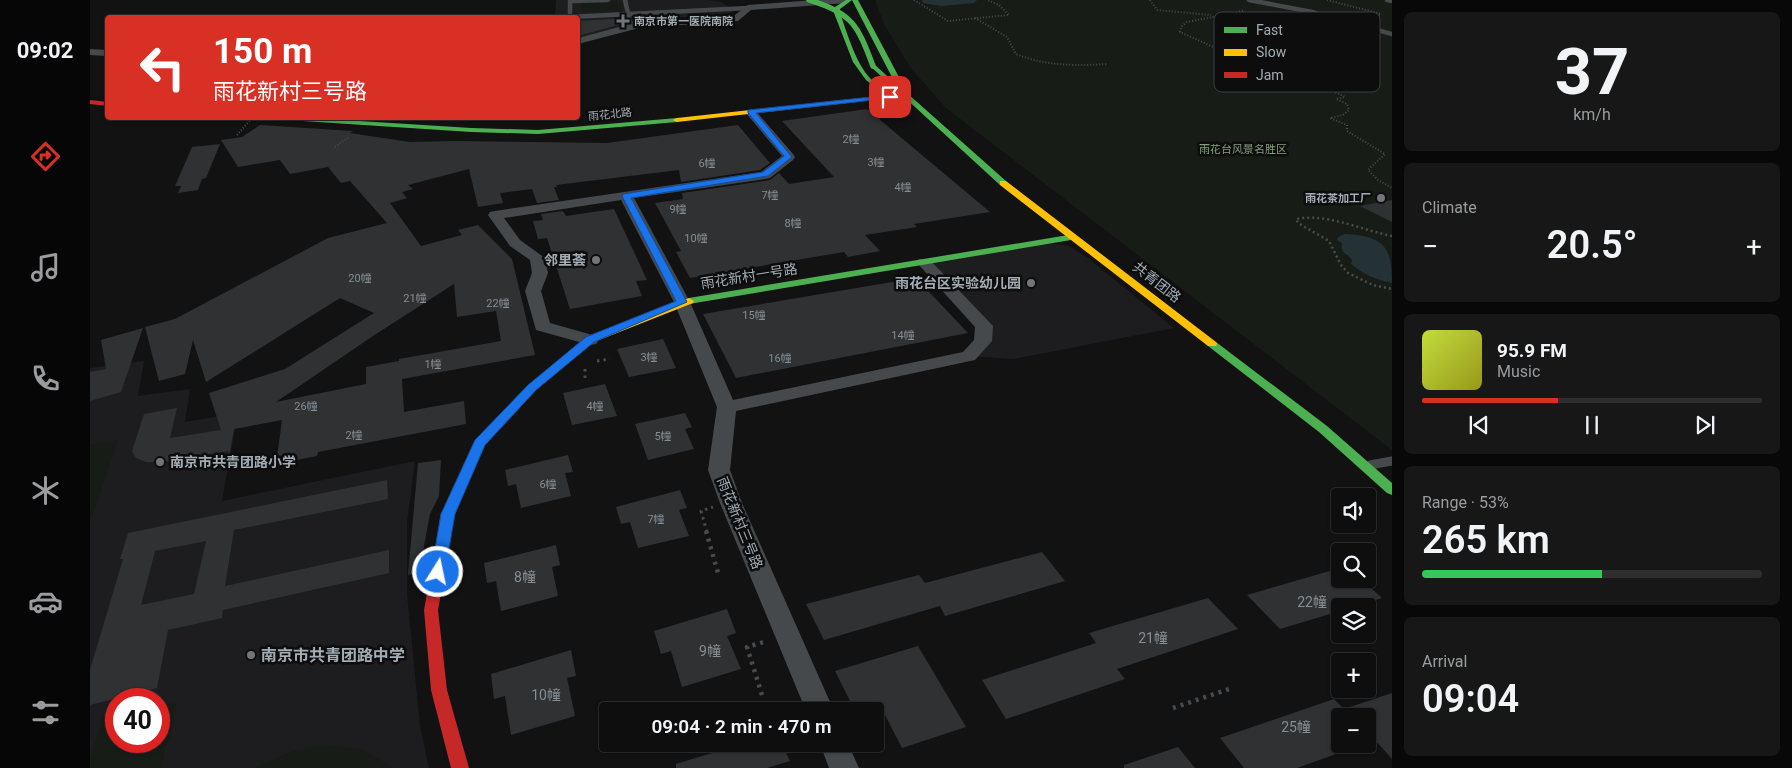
<!DOCTYPE html>
<meta charset="utf-8">
<style>
:root{--surface:#0e0e0e;--page:#171717;--text:#f1f3f6;--muted:#9b9c9e;--line:#2e2e2e;--accent:#d93025}
body{margin:0;font-family:Roboto,"Noto Sans SC",sans-serif;background:var(--page);color:var(--text);height:100vh;display:flex;flex-direction:column;font-size:19px;white-space:nowrap}
*{box-sizing:border-box;margin:0}
p{font-size:16px;color:var(--muted)}
.icon{flex:none;width:28px;height:28px;fill:none;stroke:currentColor;stroke-width:2;stroke-linecap:round;stroke-linejoin:round}
.map{position:relative;flex:1;overflow:hidden}
.panel{display:flex;flex-direction:column;gap:12px;padding:12px;background:#080808;width:400px}
.panel>*{flex:none}
.hud{position:absolute;left:15px;top:15px;width:475px;height:105px;border-radius:5px;box-shadow:0 1px 4px #0004,0 0 0 1px var(--line);background:#d93025;color:#fff;overflow:hidden}
.fabs{position:absolute;left:1241px;top:488px;display:grid;gap:10px}
.fabs a{display:grid;place-items:center;width:45px;height:45px;border-radius:5px;background:var(--surface);box-shadow:0 1px 4px #0004,0 0 0 1px var(--line);font-size:25px}
.speed{position:absolute;left:15px;top:688px;display:flex;gap:10px;font-size:25px;font-weight:700;text-align:center}
.speed>*{display:grid;place-content:center;width:65px;height:65px;border-radius:50%;background:var(--surface);box-shadow:0 1px 4px #0004,0 0 0 1px var(--line);line-height:1}
.speed .limit{border:8px solid #d22;background:#fff;color:#111}
.pin{position:absolute;display:grid;place-items:center;width:42px;height:42px;color:#fff;margin:-21px;border-radius:10px;box-shadow:0 2px 8px #0006}
.me{position:absolute;width:55px;margin:-28px;rotate:10deg;stroke-linejoin:round;filter:drop-shadow(0 0 4px #0008)}
.turn{display:flex;align-items:center;gap:18px;height:105px;padding:0 25px;font-size:22px}
.turn .icon{width:65px;height:65px;stroke-width:2.5}
.turn b{display:block;font-size:35px;line-height:42px}
.big{font-size:38px;font-weight:600;line-height:1.1}
.panel .widget{flex:1;display:flex;flex-direction:column;justify-content:center;gap:8px;min-width:0;padding:0 18px;border-radius:8px;background:var(--page)}
.panel .dial{align-items:center;gap:0}
.dial b{font-size:65px;line-height:1}
.song{display:flex;align-items:center;gap:15px}
.cover{width:60px;height:60px;border-radius:8px;background:linear-gradient(135deg,hsl(70 70% 55%),hsl(60 70% 35%))}
.played{height:5px;border-radius:2px;background:linear-gradient(90deg,var(--accent) 40%,var(--line) 40%)}
.keys{display:flex;justify-content:space-around;direction:ltr}
.heat{display:flex;justify-content:space-between;align-items:center;font-size:28px;direction:ltr}
.charge{height:8px;border-radius:4px;background:linear-gradient(90deg,#34c759 53%,var(--line) 0)}
.trip{position:absolute;left:509px;top:702px;width:285px;height:50px;border-radius:5px;background:var(--surface);box-shadow:0 1px 4px #0004,0 0 0 1px var(--line);font-weight:600;line-height:50px;text-align:center}
main{display:flex;flex:1;min-height:0}
.menu{display:flex;flex-direction:column;width:90px;justify-content:space-around;align-items:center;background:#060606;color:var(--muted)}
.menu .icon{width:35px;height:35px}
.menu .current{color:var(--accent)}
.menu b{font-size:22px;color:var(--text)}
.map>svg:first-child{display:block}
.built{fill:#1d1d1f;fill-rule:evenodd}
.green{fill:#181c17}
.water{fill:#253235}
.building{fill:#2f3133;fill-rule:evenodd}
.lines{fill:none;stroke-linecap:round;stroke-linejoin:round}
.path-far3{stroke:#484b4d;stroke-width:2;stroke-dasharray:1 2;stroke-linecap:butt}
.path-far2{stroke:#484b4d;stroke-width:2.5;stroke-dasharray:2 3;stroke-linecap:butt}
.path-far1{stroke:#484b4d;stroke-width:3;stroke-dasharray:2.5 4;stroke-linecap:butt}
.path{stroke:#484b4d;stroke-width:4.5;stroke-dasharray:3 5;stroke-linecap:butt}
.lane-far1{stroke:#46494c;stroke-width:4.5}
.lane{stroke:#46494c;stroke-width:9}
.street{fill:#46494c;fill-rule:evenodd}
.fast{fill:#4caf50;fill-rule:evenodd}
.slow{fill:#ffc107;fill-rule:evenodd}
.jam{fill:#c62828;fill-rule:evenodd}
.fast-bridge{stroke:#4caf50;stroke-width:5.5}
.route{fill:#1a73e8;stroke:#114b97}
.poi-dot{fill:#70777c;stroke:#0d0d0e;stroke-width:2}
.labels{text-anchor:middle;stroke-width:5;stroke-linejoin:round;paint-order:stroke}
.far-poi-label{font-size:11px;font-weight:bold;fill:#a2adb5;stroke:#0d0d0e;text-anchor:start}
.far-street-label{font-size:11px;fill:#a2adb5;stroke:#0d0d0e}
.number-label{font-size:11px;fill:#858e94}
.far-park-label{font-size:11px;fill:#81a178;stroke:#0d0d0e}
.poi-label{font-size:14px;font-weight:bold;fill:#a2adb5;stroke:#0d0d0e;text-anchor:end}
.street-label{font-size:14px;fill:#a2adb5;stroke:#0d0d0e}
.near-number-label{font-size:14px;fill:#858e94}
.near-poi-label{font-size:16px;font-weight:bold;fill:#a2adb5;stroke:#0d0d0e;text-anchor:start}
.key{fill:#0d0d0e;stroke:#3a3d40;stroke-width:1}
.key-label{font-size:14px;fill:#a2adb5}
</style>
<main>
<nav class="menu">
<b>09:02</b>
<svg class="icon current" aria-label="directions" viewBox="0 0 24 24"><path d="M12 3l9 9-9 9-9-9zM9 14v-3h6M13 9l2 2-2 2"/></svg>
<svg class="icon" aria-label="music" viewBox="0 0 24 24"><path d="M9 18V5l10-2v13"/><circle cx="6" cy="18" r="3"/><circle cx="16" cy="16" r="3"/></svg>
<svg class="icon" aria-label="phone" viewBox="0 0 24 24"><path d="M5 4h4l2 5-3 2q2 4 5 5l2-3 5 2v4C11 20 4 13 5 4z"/></svg>
<svg class="icon" aria-label="climate" viewBox="0 0 24 24"><path d="M12 3v18M4 7l16 10M4 17L20 7"/></svg>
<svg class="icon" aria-label="car" viewBox="0 0 24 24"><path d="M5 17H2v-5l4-1 3-4h7l3 4 3 1v5h-3M9 17h6M6 11h13"/><circle cx="7" cy="17" r="2"/><circle cx="17" cy="17" r="2"/></svg>
<svg class="icon" aria-label="filters" viewBox="0 0 24 24"><path d="M4 7h16M4 17h16"/><circle cx="9" cy="7" r="2"/><circle cx="15" cy="17" r="2"/></svg>
</nav>
<div class="map">
<svg width="1302" height="768" viewBox="0 0 1302 768">
<rect width="100%" height="100%" fill="#121213"/>
<path class="built" d="M 466,0 L 618,0 L 631,2 L 643,9 L 640,16 L 542,23 L 501,36 L 488,38 L 488,18 L 465,17 Z
M 953,242 L 979,246 L 999,259 L 1084,328 L 923,359 L 879,356 L 894,325 L 834,262 Z
M 54,361 L 48,396 L 100,389 L 95,422 L 148,413 L 132,501 L 325,461 L 317,523 L 317,594 L 330,726 L 339,768 L 0,768 L 0,368 ZM 26,699 L 69,699 L 69,741 L 26,741 Z"/>
<path class="green" d="M 785,0 L 1302,0 L 1302,450 L 856,108 L 820,67 L 794,24 Z
M 526,1 L 531,2 L 533,11 L 491,12 L 491,2 Z
M 28,440 L 0,522 L 0,445 Z
M 87,702 L 71,768 L 0,768 L 0,759 L 13,718 L 26,716 L 26,741 L 69,741 L 69,706 Z
M 241,745 L 273,750 L 304,768 L 163,768 L 206,750 Z"/>
<path class="water" d="M 832,0 L 887,0 L 884,3 L 851,6 L 833,3 Z
M 1255,234 C 1293,236 1302,246 1302,283 C 1285,279 1274,275 1261,264 L 1262,260 C 1257,252 1250,255 1252,243 L 1247,240 L 1248,237 Z"/>
<path class="building" d="M 535,18 L 535,23 L 488,36 L 488,21 Z
M 777,109 L 900,212 L 824,224 L 827,227 L 775,235 L 790,251 L 758,257 L 754,252 L 600,278 L 586,252 L 591,251 L 565,203 L 593,199 L 592,193 L 680,180 L 689,173 L 699,184 L 744,177 L 692,121 Z
M 170,125 L 263,131 L 260,133 L 320,142 L 364,141 L 517,143 L 648,125 L 680,163 L 670,170 L 591,182 L 589,170 L 466,185 L 467,187 L 464,187 L 469,200 L 447,203 L 442,189 L 410,193 L 413,203 L 388,207 L 379,169 L 318,185 L 323,189 L 312,192 L 317,198 L 300,203 L 331,246 L 372,235 L 368,230 L 388,225 L 422,259 L 445,355 L 312,379 L 314,412 L 374,401 L 376,424 L 228,452 L 227,456 L 186,464 L 192,420 L 144,429 L 139,456 L 138,451 L 73,462 L 56,462 L 46,458 L 42,451 L 54,414 L 87,408 L 80,438 L 131,430 L 119,393 L 195,369 L 284,313 L 250,298 L 116,382 L 103,340 L 95,374 L 69,381 L 55,327 L 85,319 L 238,238 L 297,223 L 260,181 L 251,183 L 238,167 L 200,174 L 190,160 L 148,167 L 131,140 L 152,137 ZM 364,284 L 367,317 L 406,311 L 411,341 L 309,359 L 309,361 L 276,367 L 276,384 L 186,402 L 283,336 Z
M 130,144 L 116,178 L 112,179 L 108,190 L 88,193 L 91,186 L 85,186 L 102,147 Z
M 1302,200 L 1302,222 L 1270,206 Z
M 524,209 L 557,280 L 546,281 L 552,296 L 480,309 L 457,238 L 448,239 L 443,221 L 453,220 L 451,214 L 473,211 L 476,216 Z
M 826,278 L 878,333 L 646,378 L 613,314 Z
M 53,328 L 31,392 L 0,401 L 0,372 L 16,369 L 11,340 Z
M 573,339 L 586,368 L 539,377 L 527,349 Z
M 515,384 L 527,416 L 482,425 L 473,393 Z
M 595,413 L 602,427 L 595,429 L 604,449 L 558,460 L 545,424 Z
M 478,455 L 483,472 L 475,473 L 481,496 L 431,508 L 426,484 L 418,486 L 415,470 Z
M 351,460 L 349,496 L 340,514 L 329,573 L 318,575 L 328,463 Z
M 297,480 L 298,499 L 144,530 L 135,586 L 299,550 L 299,573 L 133,610 L 132,618 L 78,630 L 67,688 L 0,705 L 0,670 L 33,559 L 30,559 L 38,533 ZM 116,541 L 104,594 L 51,605 L 65,551 Z
M 590,490 L 597,508 L 589,510 L 599,536 L 548,548 L 540,522 L 531,524 L 526,507 Z
M 466,545 L 470,565 L 462,567 L 468,596 L 411,611 L 406,581 L 397,583 L 394,563 Z
M 952,552 L 975,581 L 855,616 L 850,606 L 734,640 L 716,604 L 829,575 L 835,583 Z
M 1250,568 L 1250,579 L 1271,579 L 1292,598 L 1266,606 L 1250,606 L 1250,611 L 1190,629 L 1157,595 Z
M 1118,598 L 1148,629 L 1027,669 L 1035,679 L 916,719 L 892,680 L 1006,643 L 999,633 Z
M 637,609 L 646,633 L 637,636 L 651,669 L 592,687 L 581,651 L 571,654 L 564,631 Z
M 828,646 L 876,727 L 812,748 L 793,711 L 765,711 L 745,671 Z
M 481,650 L 486,676 L 477,678 L 485,716 L 421,735 L 415,696 L 404,699 L 401,674 Z
M 1302,693 L 1302,759 L 1285,740 L 1278,742 L 1278,716 L 1250,716 L 1250,744 L 1274,744 L 1207,768 L 1154,768 L 1130,738 L 1244,699 L 1254,709 Z
M 651,744 L 692,744 L 700,761 L 677,768 L 586,768 L 586,764 Z
M 1088,747 L 1105,768 L 1034,768 L 1034,765 Z"/>
<g class="lines">
<path class="path-far3" d="M 824,0 L 858,21 L 919,15 L 909,5 L 897,0
M 1060,0 L 1067,10 L 1121,15
M 1237,0 L 1291,14 L 1282,16
M 1153,11 L 1097,22 L 1091,27 L 1090,32 L 1130,50 L 1149,56 L 1251,79 L 1251,88 L 1245,92 L 1255,97 L 1246,99 L 1257,104 L 1259,110 L 1253,115 L 1240,118 L 1257,125 L 1257,131 L 1295,154 L 1278,170 L 1288,180 L 1302,188
M 1129,16 L 1158,20
M 885,18 L 917,37 L 926,54 C 955,66 987,66 1018,64
M 1181,22 L 1185,25 L 1178,27 L 1158,20 L 1194,21
M 147,135 L 162,118
M 245,147 L 259,137"/>
<path class="path-far2" d="M 1302,236 C 1271,230 1238,213 1206,219 L 1208,223 L 1239,241 L 1251,265 L 1258,273 L 1283,285 L 1302,289"/>
<path class="path-far1" d="M 507,361 L 520,359
M 495,369 L 495,382
M 617,532 L 611,511 L 623,507"/>
<path class="path" d="M 616,531 L 628,573
M 672,695 L 657,647 L 677,641
M 1083,708 L 1139,689"/>
<path class="lane-far1" d="M 518,0 L 480,1 L 480,17 L 658,8
M 535,0 L 540,22 L 548,25
M 1159,0 L 1222,12 L 1302,34
M 1297,0 L 1302,1"/>
<path class="lane" d="M 1280,465 L 1302,461"/>
<path class="street" d="M 725,0 L 761,0 L 757,3 L 661,10 L 648,21 L 549,28 L 488,44 L 488,38 L 548,22 L 645,15 L 658,5 Z
M 0,49 L 18,50 L 18,56 L 0,55 Z
M 661,109 L 665,110 L 703,154 L 705,157 L 703,160 L 680,178 L 675,179 L 544,198 L 600,302 L 643,400 L 873,352 L 884,340 L 885,327 L 829,265 L 826,262 L 829,259 L 839,259 L 903,326 L 902,341 L 885,360 L 646,411 L 640,470 L 652,503 L 744,711 L 716,711 L 630,503 L 618,470 L 627,407 L 584,302 L 531,200 L 414,218 L 430,240 L 455,258 L 458,273 L 451,291 L 460,323 L 506,336 L 509,340 L 506,344 L 500,345 L 446,330 L 435,291 L 442,273 L 440,260 L 420,246 L 398,215 L 400,212 L 405,211 L 671,172 L 692,156 L 655,112 Z
M 730,744 L 758,744 L 769,768 L 739,768 Z"/>
<path class="fast" d="M 756,0 L 762,0 L 750,9 L 750,13 C 758,35 768,74 790,86 C 795,88 801,89 806,90 L 780,66 L 785,65 L 805,83 L 762,0 L 768,0 L 818,94 L 916,181 L 916,185 L 910,185 L 813,96 L 786,88 L 776,80 L 763,62 L 744,13 L 745,7 Z
M 194,118 L 222,118 L 381,128 L 448,130 L 587,118 L 591,120 L 587,122 L 448,134 L 381,132 L 197,120 Z
M 984,234 L 988,237 L 987,239 L 599,304 L 594,301 L 599,298 Z
M 1122,341 L 1126,342 L 1237,426 L 1302,483 L 1302,495 L 1297,493 L 1229,432 L 1118,346 L 1117,344 L 1118,342 Z"/>
<path class="slow" d="M 809,94 L 812,96 L 811,97 L 587,122 L 583,120 L 587,118 Z
M 910,181 L 916,181 L 1126,342 L 1127,344 L 1126,346 L 1118,346 L 910,185 Z
M 599,298 L 604,301 L 603,303 L 504,342 L 446,390 L 395,445 L 365,514 L 359,542 L 354,543 L 349,542 L 347,538 L 351,514 L 384,443 L 438,386 L 496,338 Z"/>
<path class="jam" d="M 0,100 L 18,102 L 18,106 L 0,104 Z
M 354,533 L 359,534 L 361,538 L 348,610 L 357,690 L 379,768 L 361,768 L 341,690 L 334,610 L 347,538 L 349,534 Z"/>
<path class="fast-bridge" d="M 719,0 C 763,14 767,24 783,66"/>
</g>
<path class="route" d="M 800,95 L 803,97 L 802,98 L 666,113 L 702,157 L 678,176 L 541,198 L 597,302 L 504,342 L 446,390 L 395,445 L 365,514 L 355,572 L 353,576 L 348,578 L 343,576 L 341,572 L 351,514 L 385,440 L 438,385 L 496,337 L 586,301 L 532,196 L 533,194 L 673,172 L 694,156 L 658,113 L 658,110 Z"/>
<g class="poi-dot">
<path d="M530.5 13.5h5v5h5v5h-5v5h-5v-5h-5v-5h5z"/>
<circle cx="1291" cy="198" r="5"/>
<circle cx="506" cy="260" r="5"/>
<circle cx="941" cy="283" r="5"/>
<circle cx="70" cy="462" r="5"/>
<circle cx="161" cy="655" r="5"/>
</g>
<g class="labels">
<g class="far-poi-label">
<text x="544" y="25">南京市第一医院南院</text>
<text x="1281" y="202" text-anchor="end">雨花茶加工厂</text>
</g>
<g class="far-street-label">
<text transform="translate(520 114) rotate(-6)" y="4">雨花北路</text>
</g>
<g class="number-label">
<text x="761" y="143">2幢</text>
<text x="786" y="166">3幢</text>
<text x="617" y="167">6幢</text>
<text x="813" y="191">4幢</text>
<text x="680" y="199">7幢</text>
<text x="588" y="213">9幢</text>
<text x="703" y="227">8幢</text>
<text x="606" y="242">10幢</text>
<text x="270" y="282">20幢</text>
<text x="325" y="302">21幢</text>
<text x="408" y="307">22幢</text>
<text x="664" y="319">15幢</text>
<text x="813" y="339">14幢</text>
<text x="559" y="361">3幢</text>
<text x="690" y="362">16幢</text>
<text x="343" y="368">1幢</text>
<text x="216" y="410">26幢</text>
<text x="505" y="410">4幢</text>
<text x="264" y="439">2幢</text>
<text x="573" y="440">5幢</text>
<text x="458" y="488">6幢</text>
<text x="566" y="523">7幢</text>
</g>
<g class="far-park-label">
<text x="1153" y="153">雨花台风景名胜区</text>
</g>
<g class="poi-label">
<text x="496" y="265">邻里荟</text>
<text x="931" y="288">雨花台区实验幼儿园</text>
<text x="80" y="467" text-anchor="start">南京市共青团路小学</text>
</g>
<g class="street-label">
<text transform="translate(659 276) rotate(-9)" y="5">雨花新村一号路</text>
<text transform="translate(1067 282) rotate(38)" y="5">共青团路</text>
<text transform="translate(650 523) rotate(68)" y="5">雨花新村三号路</text>
</g>
<g class="near-number-label">
<text x="435" y="582">8幢</text>
<text x="1222" y="607">22幢</text>
<text x="1063" y="643">21幢</text>
<text x="620" y="656">9幢</text>
<text x="456" y="700">10幢</text>
<text x="1206" y="732">25幢</text>
</g>
<g class="near-poi-label">
<text x="171" y="661">南京市共青团路中学</text>
</g>
</g>
<rect x="1124" y="12" width="166" height="80" rx="8" class="key"/>
<rect x="1134" y="27" width="23" height="6" fill="#4caf50"/>
<rect x="1134" y="49" width="23" height="7" fill="#ffc107"/>
<rect x="1134" y="72" width="23" height="6" fill="#c62828"/>
<g class="key-label">
<text x="1166" y="35">Fast</text>
<text x="1166" y="57">Slow</text>
<text x="1166" y="80">Jam</text>
</g>
</svg>
<div class="fabs">
<a><svg class="icon" aria-label="sound" viewBox="0 0 24 24"><path d="M4 9h4l5-4v14l-5-4H4zM17 9q2 3 0 6"/></svg></a>
<a><svg class="icon" aria-label="search" viewBox="0 0 24 24"><circle cx="10" cy="10" r="6"/><path d="M15 15l6 6"/></svg></a>
<a><svg class="icon" aria-label="layers" viewBox="0 0 24 24"><path d="M12 4l9 5-9 5-9-5zM3 14l9 5 9-5"/></svg></a>
<a>+</a>
<a>−</a>
</div>
<div class="speed"><div class="limit">40</div></div>
<div class="pin" style="left:800px;top:97px;background:#d93025"><svg class="icon" aria-label="arrive" viewBox="0 0 24 24"><path d="M6 21V4h12l-3 4 3 4H6"/></svg></div>
<svg class="me" style="left:348px;top:572px" viewBox="-20 -20 40 40"><circle r="17" fill="#1a73e8" stroke="#fff" stroke-width="3"/><path d="M0-11L8 9 0 5-8 9z" fill="#fff"/></svg>
<div class="trip">09:04 · 2 min · 470 m</div>
<div class="hud">
<div class="turn"><svg class="icon" aria-label="left" viewBox="0 0 24 24"><path d="M17 20v-9H6M10 6l-5 5 5 5"/></svg><div><b>150 m</b>雨花新村三号路</div></div>
</div>
</div>
<section class="panel">
<div class="widget dial"><b>37</b><p>km/h</p></div>
<div class="widget"><p>Climate</p>
<div class="heat"><a>−</a><b class="big">20.5°</b><a>+</a></div>
</div>
<div class="widget">
<div class="song"><i class="cover"></i><div><b>95.9 FM</b><p>Music</p></div></div>
<div class="played"></div>
<div class="keys"><svg class="icon" aria-label="previous" viewBox="0 0 24 24"><path d="M18 5L8 12l10 7zM5 5v14"/></svg><svg class="icon" aria-label="pause" viewBox="0 0 24 24"><path d="M8 5v14M16 5v14"/></svg><svg class="icon" aria-label="next" viewBox="0 0 24 24"><path d="M6 5l10 7-10 7zM19 5v14"/></svg></div>
</div>
<div class="widget"><p>Range · 53%</p><b class="big">265 km</b><div class="charge"></div></div>
<div class="widget"><p>Arrival</p><b class="big">09:04</b></div>
</section>
</main>
